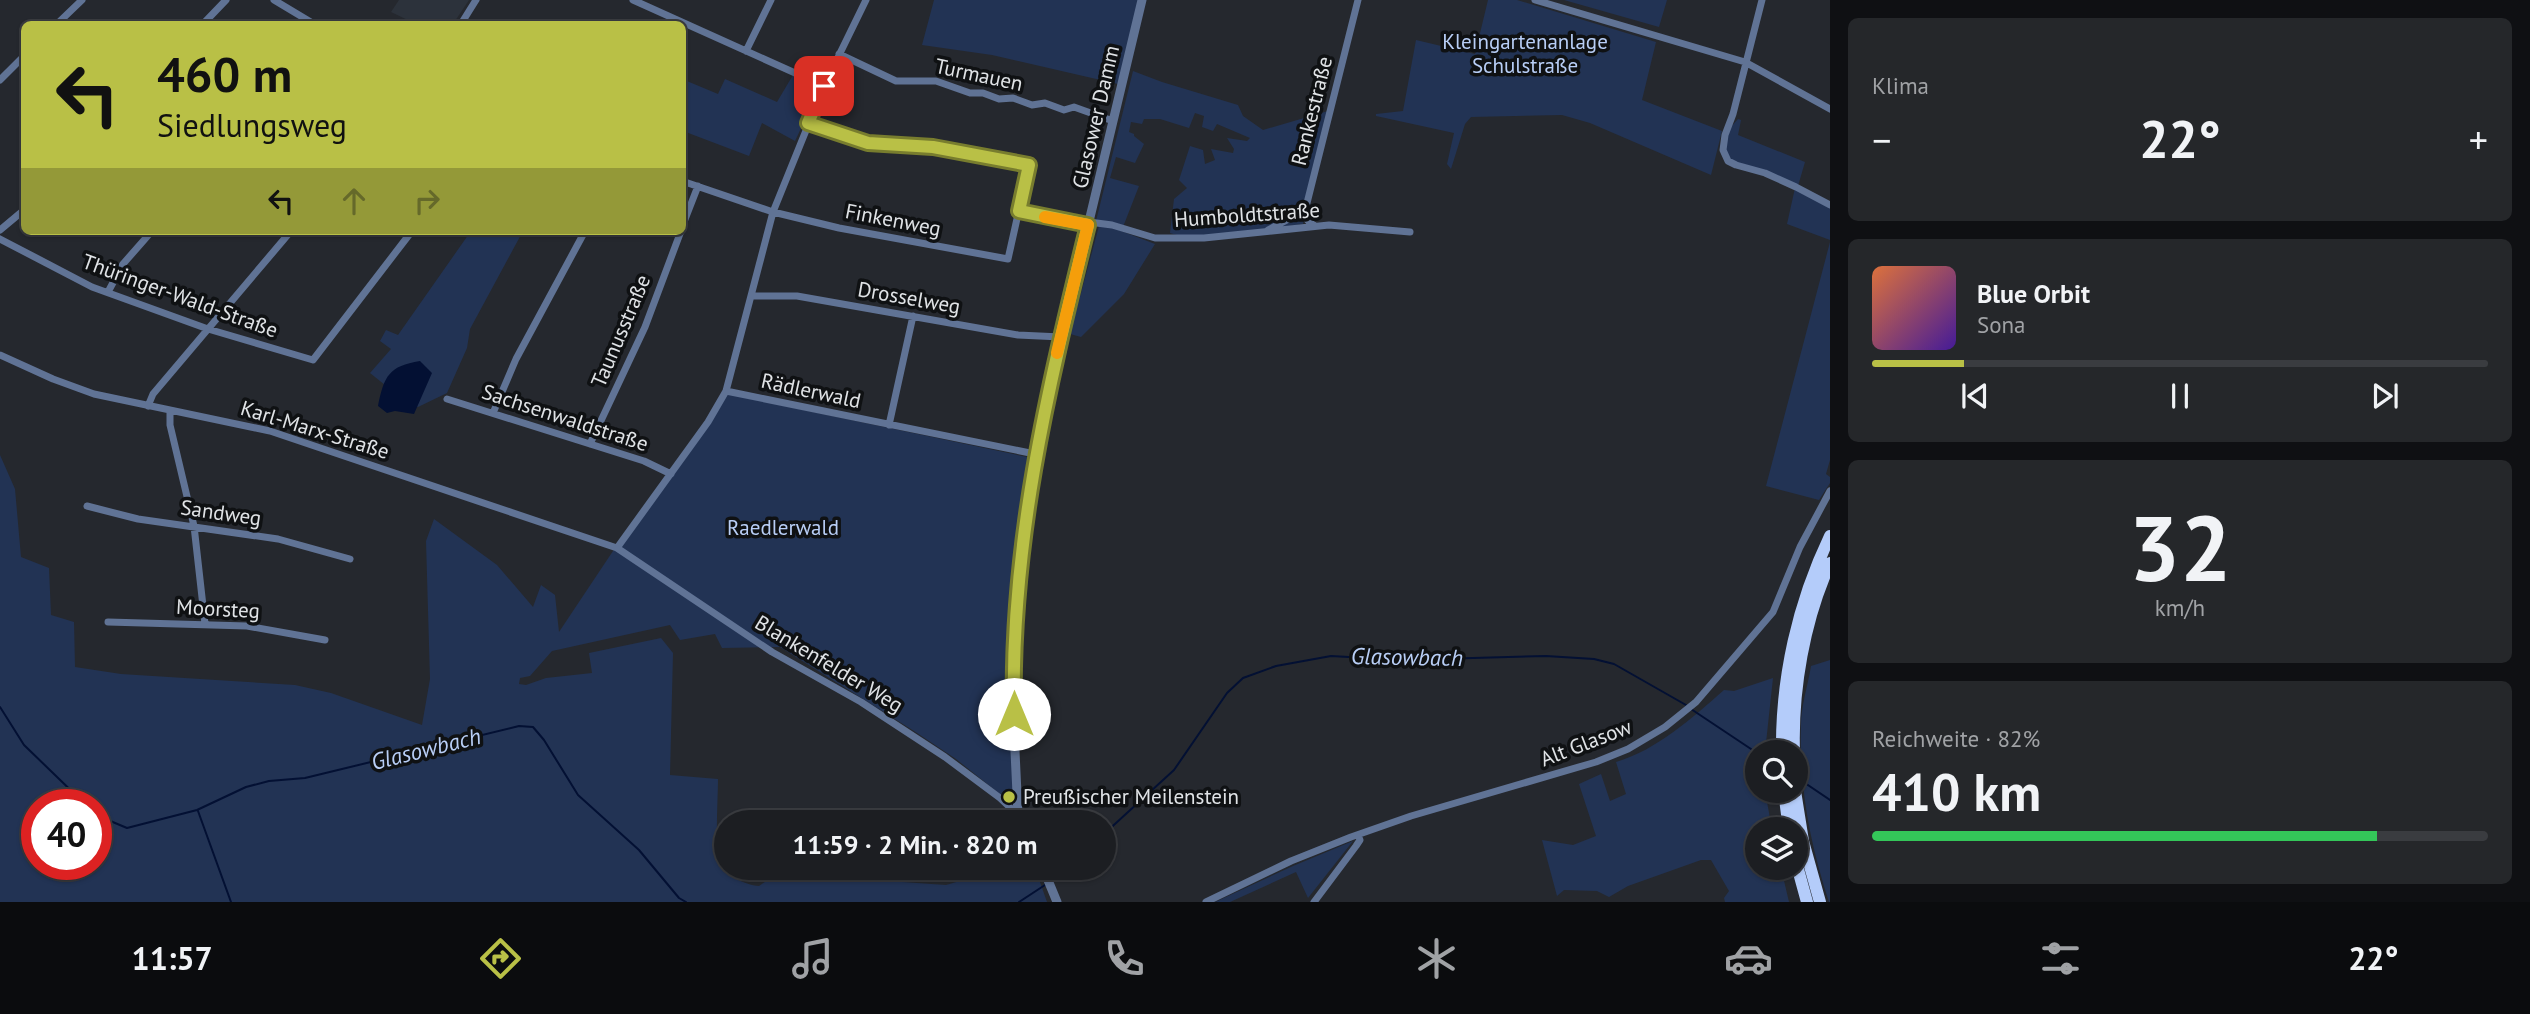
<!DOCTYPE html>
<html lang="de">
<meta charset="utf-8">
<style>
:root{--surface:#1c1e22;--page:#25272a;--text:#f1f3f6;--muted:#a0a2a5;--line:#3a3c40;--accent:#b9c046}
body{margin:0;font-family:"PT Sans",sans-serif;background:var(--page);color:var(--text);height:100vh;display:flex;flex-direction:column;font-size:26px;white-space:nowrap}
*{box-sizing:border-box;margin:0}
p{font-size:23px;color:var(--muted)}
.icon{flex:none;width:38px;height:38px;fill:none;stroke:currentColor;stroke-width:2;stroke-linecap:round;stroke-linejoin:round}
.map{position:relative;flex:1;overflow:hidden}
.details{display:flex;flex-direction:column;gap:18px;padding:18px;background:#0f1013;width:700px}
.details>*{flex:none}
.top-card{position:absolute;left:21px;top:21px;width:665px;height:214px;border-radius:10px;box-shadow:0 2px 5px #0004,0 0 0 2px var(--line);background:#b9c046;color:#111;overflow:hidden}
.buttons{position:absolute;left:1745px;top:740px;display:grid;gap:14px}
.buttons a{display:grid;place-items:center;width:63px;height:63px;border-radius:50%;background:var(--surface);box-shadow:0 2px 5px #0004,0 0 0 2px var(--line);font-size:35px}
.speed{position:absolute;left:21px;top:789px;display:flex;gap:14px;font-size:35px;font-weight:700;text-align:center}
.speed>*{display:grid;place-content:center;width:91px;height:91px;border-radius:50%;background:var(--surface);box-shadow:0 2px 5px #0004,0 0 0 2px var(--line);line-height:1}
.speed .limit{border:10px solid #d22;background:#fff;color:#111}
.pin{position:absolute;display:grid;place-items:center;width:60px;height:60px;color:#fff;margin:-30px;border-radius:14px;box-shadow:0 4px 10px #0006}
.me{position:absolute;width:77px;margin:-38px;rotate:0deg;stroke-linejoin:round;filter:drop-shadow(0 0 5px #0008)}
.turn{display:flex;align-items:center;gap:24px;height:147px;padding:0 21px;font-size:32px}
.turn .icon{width:91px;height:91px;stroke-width:2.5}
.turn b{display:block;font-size:49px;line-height:60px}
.lanes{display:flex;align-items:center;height:66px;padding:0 21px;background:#0003;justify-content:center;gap:35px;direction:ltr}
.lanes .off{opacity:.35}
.big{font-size:52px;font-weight:700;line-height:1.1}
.details .widget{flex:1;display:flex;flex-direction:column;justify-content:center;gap:10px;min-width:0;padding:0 24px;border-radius:10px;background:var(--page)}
.details .dial{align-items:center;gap:0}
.dial b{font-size:91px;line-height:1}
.song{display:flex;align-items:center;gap:21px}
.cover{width:84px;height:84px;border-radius:10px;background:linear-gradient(135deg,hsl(20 70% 55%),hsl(260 70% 35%))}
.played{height:7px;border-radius:4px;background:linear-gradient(90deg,var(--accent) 15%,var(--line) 15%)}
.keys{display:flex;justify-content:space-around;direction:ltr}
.heat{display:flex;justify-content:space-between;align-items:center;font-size:38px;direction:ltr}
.charge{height:10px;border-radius:5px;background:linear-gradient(90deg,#34c759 82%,var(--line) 0)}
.trip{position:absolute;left:714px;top:810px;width:402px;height:70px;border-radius:35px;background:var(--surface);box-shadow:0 2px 5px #0004,0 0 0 2px var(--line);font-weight:700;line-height:70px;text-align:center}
.tabs{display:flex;height:112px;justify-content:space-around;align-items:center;background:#0b0c0e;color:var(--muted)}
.tabs .icon{width:49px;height:49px}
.tabs .active{color:var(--accent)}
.tabs b{font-size:32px;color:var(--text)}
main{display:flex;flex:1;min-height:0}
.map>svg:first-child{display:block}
.built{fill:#2c323b}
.green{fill:#223354;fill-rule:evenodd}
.water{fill:#031033}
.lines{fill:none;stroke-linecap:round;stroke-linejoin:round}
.stream{stroke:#031033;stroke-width:2}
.minor{stroke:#607395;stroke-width:7}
.tertiary{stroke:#607395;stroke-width:9}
.trunk{stroke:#b4ccfa;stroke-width:12}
.route-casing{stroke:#787d2e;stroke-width:18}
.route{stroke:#b9c046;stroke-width:12}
.slow{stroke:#f59e0b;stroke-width:12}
.poi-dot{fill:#b9c046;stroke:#0f1113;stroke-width:2.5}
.labels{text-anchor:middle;stroke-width:7;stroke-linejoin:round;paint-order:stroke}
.park-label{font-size:21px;fill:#b8cef6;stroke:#0f1113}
.street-label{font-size:21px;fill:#e0e3e6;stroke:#0f1113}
.poi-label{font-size:21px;fill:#e0e3e6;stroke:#0f1113;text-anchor:start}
.water-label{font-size:23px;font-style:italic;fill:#b8cef6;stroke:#0f1113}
</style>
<main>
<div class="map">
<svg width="1830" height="902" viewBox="0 0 1830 902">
<rect width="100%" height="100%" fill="#25282e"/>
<path class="built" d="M 399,0 L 469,0 L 453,24 L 416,24 L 391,12 Z"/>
<path class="green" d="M 934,0 L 1139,0 L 1118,84 L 992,55 L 922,45 Z
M 1488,0 L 1517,0 L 1656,42 L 1642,100 L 1722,131 L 1711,175 L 1590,123 L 1562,115 L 1471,117 L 1465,124 L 1451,169 L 1447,164 L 1454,133 L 1376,116 L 1376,114 L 1403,111 L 1416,40 L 1475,54 Z
M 1564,0 L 1667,0 L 1659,27 Z
M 1133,71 L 1162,82 L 1238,105 L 1243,116 L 1263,130 L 1328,111 L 1303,224 C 1273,228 1195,243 1170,233 L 1174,199 L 1187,188 L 1179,180 L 1190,146 L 1203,150 L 1205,164 L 1215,160 L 1211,149 L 1233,153 L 1234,149 L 1227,138 L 1247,141 L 1250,138 L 1217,124 L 1213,131 L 1202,127 L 1204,116 L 1195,113 L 1189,128 L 1160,119 L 1144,119 L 1142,124 L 1131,122 L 1129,132 L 1134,134 L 1134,136 L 1144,144 L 1135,163 L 1116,157 L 1110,178 L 1139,186 L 1123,227 L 1096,221 Z
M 793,75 L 820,88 L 795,141 L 762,123 L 749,156 L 683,131 L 682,79 L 718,94 L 725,79 L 777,102 Z
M 1738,119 L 1741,120 L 1738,135 L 1805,162 L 1798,186 L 1731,161 L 1724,150 L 1730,128 Z
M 1795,188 L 1830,206 L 1830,240 L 1787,224 Z
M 1099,226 L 1111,227 L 1155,244 L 1124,294 L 1081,337 L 1070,334 Z
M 471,231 L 523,231 L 470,329 L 467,348 L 447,393 L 418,407 L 410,405 L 370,373 L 391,349 L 380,341 L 386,330 L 398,335 Z
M 1830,242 L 1830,460 L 1826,474 L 1830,477 L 1830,483 L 1819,500 L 1766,486 Z
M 728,394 L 1032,458 L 1020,533 L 1014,794 L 1012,798 L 1006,799 L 956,759 L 914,731 L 780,647 L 722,648 L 715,634 L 680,640 L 670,625 L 552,651 L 530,676 L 520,678 L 519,684 L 526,685 L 546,678 L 592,673 L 589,653 L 661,638 L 673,653 L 670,775 L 718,779 C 718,796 715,845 719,859 C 725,875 744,885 759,886 L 769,879 L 859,879 L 946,885 L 1005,868 L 1035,868 L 1047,902 L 0,902 L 0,455 L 15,489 L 21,557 L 49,568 L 51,615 L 74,622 L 75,667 L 121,674 L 295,685 L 331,693 L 422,725 L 430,679 L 426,541 L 434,519 L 497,565 L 533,607 L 541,585 L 555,595 L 559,632 L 615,548 ZM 37,805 L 96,805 L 96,864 L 37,864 Z
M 1830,660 L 1830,902 L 1829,902 C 1810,843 1799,788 1801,725 C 1801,706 1808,685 1811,666 Z
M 1773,678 L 1765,752 L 1757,752 L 1757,791 L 1765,791 L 1772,829 L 1757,830 L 1757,868 L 1781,868 L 1789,902 L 1725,902 L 1724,898 L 1729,891 L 1711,860 L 1701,860 L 1628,886 L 1609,897 L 1597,891 L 1564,890 L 1557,896 L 1542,840 L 1573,845 L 1596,836 L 1579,784 L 1601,774 L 1610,801 L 1626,794 L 1616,762 C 1657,750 1692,718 1724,690 L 1734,691 Z
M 1353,841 L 1308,898 L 1296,872 L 1230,902 L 1215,902 L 1293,866 Z"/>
<path class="water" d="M 420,361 L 432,373 L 414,414 L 395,411 L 387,413 L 378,406 C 384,376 389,366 420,361 Z"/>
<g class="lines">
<path class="stream" d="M 0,707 L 24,745 L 86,805
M 1691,709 L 1757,753
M 1796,777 L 1830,800
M 198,811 L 231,902
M 96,815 L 127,828 L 197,810 L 246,787 L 269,781 L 305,778 L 519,726 L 533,727 L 544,740 L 578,795 L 639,850 L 679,898 L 686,902
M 1104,834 L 1174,770 L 1227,693 L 1243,678 L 1276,666 L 1331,656 L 1402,660 L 1546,656 L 1594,659 L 1614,664 L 1686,705
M 1053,880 L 1068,868
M 1019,902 L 1045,885"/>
<path class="minor" d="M 274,0 L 314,24
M 633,0 L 824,86
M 1535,0 L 1745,62 L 1830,109
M 1762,0 L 1733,114 L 1725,135 L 1723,150 L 1728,161 L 1736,165 L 1765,173 L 1796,187 L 1830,205
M 57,24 L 82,0
M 203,24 L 226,0
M 461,24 L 476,0
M 746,51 L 771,0
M 839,54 L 896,81 L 936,81 L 970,93 L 983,93 L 999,99 L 1013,98 L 1032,105 L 1045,103 L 1064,110 L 1074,107 L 1113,121
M 0,80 L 24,56
M 682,181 L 773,212 L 839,228 L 1008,259 L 1029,165 L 934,147 L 868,143 L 808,123
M 1019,211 L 1088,225
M 1089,222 L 1112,225 L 1155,238 L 1204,238 L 1329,225 L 1410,232
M 1315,226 C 1306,221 1304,217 1306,207 L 1358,0
M 682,227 L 698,186
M 0,230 L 24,210
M 1268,230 L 1298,214 L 1305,207
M 0,239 L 92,287 L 208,329 L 313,360 L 412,231
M 108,292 L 123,264 L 152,231
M 751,296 L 797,296 L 1018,335 L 1061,337
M 0,355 L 53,379 L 94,394 L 270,431 L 617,548 L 772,652 L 861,702 L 945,757 L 1000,798 L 1018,815
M 726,391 L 1035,454
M 447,399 L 644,461 L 671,474
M 148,406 L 153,394 L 291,231
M 170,410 L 170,425 L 194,526 L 205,624
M 493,413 L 516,359 L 585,231
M 889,425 L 913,316
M 590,444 L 645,327 L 681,231
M 87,506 L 138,519 L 278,539 L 350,559
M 617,548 L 708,422 L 726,391 L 773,212 L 824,86 L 866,0
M 108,622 L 247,626 L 325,640
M 1206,902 L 1291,861 L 1351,837 L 1411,816 L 1596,762 L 1628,749 L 1665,727 L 1696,702 L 1773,612 L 1800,547 L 1830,491
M 1314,902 L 1356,846 L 1360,840 L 1358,835"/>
<path class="tertiary" d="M 1022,822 L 1018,815 L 1014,730 L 1014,624 L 1028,497 L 1047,397 L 1142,0
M 1043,868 L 1057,902"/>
<path class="trunk" d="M 1782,752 C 1781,678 1798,603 1830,536
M 1794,752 C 1792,690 1804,620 1830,563
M 1784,791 L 1789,830
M 1795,791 L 1803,841 L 1820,902
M 1796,862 L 1807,902"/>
</g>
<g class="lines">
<defs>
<path id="route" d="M 824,86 L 808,123 L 868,143 L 933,147 L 1029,165 L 1019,211 L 1088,225 C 1048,389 1010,543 1014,714"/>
</defs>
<use href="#route" class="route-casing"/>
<use href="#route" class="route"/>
<path class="slow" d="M 1045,217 L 1088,225 L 1057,353"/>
</g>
<circle class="poi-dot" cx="1009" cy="797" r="7"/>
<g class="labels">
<g class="park-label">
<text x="1525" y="49">Kleingartenanlage<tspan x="1525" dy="24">Schulstraße</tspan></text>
<text x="783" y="535">Raedlerwald</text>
</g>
<g class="street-label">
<text transform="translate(979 75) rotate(12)" y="7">Turmauen</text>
<text transform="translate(1312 111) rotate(-76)" y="7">Rankestraße</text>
<text transform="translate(1096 117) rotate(-77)" y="7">Glasower Damm</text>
<text transform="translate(1247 215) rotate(-4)" y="7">Humboldtstraße</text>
<text transform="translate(893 220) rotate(11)" y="7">Finkenweg</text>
<text transform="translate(180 296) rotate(20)" y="7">Thüringer-Wald-Straße</text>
<text transform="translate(909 298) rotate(10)" y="7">Drosselweg</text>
<text transform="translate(621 331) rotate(-67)" y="7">Taunusstraße</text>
<text transform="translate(811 391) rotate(12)" y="7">Rädlerwald</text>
<text transform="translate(565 418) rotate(18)" y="7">Sachsenwaldstraße</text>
<text transform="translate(315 430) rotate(17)" y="7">Karl-Marx-Straße</text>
<text transform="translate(221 513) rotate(8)" y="7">Sandweg</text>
<text transform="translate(218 609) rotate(3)" y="7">Moorsteg</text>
<text transform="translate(829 664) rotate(31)" y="7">Blankenfelder Weg</text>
<text transform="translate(1586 743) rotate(-21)" y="7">Alt Glasow</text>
</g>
<g class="poi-label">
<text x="1023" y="804">Preußischer Meilenstein</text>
</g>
<g class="water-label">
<text transform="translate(1407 657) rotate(1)" y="8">Glasowbach</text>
<text transform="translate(426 749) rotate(-14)" y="8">Glasowbach</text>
</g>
</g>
</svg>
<div class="buttons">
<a><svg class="icon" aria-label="search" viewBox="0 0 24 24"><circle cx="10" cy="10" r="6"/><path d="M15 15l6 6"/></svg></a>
<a><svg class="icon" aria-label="layers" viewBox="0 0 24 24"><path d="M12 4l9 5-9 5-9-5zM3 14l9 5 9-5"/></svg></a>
</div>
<div class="speed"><div class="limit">40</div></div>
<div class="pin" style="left:824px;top:86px;background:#d93025"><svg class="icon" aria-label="arrive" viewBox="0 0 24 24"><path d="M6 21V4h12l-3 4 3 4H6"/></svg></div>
<svg class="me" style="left:1014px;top:714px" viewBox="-20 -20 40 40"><circle r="19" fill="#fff"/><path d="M0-13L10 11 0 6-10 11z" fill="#b9c046"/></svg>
<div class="trip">11:59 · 2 Min. · 820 m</div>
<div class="top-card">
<div class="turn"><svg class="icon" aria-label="left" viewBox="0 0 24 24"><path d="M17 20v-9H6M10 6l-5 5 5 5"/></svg><div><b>460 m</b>Siedlungsweg</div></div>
<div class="lanes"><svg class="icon" aria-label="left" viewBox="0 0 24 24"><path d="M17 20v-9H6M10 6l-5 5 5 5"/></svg><svg class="icon off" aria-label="ahead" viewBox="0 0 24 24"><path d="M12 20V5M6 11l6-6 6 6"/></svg><svg class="icon off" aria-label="right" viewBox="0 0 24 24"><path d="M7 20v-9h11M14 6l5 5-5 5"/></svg></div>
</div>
</div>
<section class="details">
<div class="widget"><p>Klima</p>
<div class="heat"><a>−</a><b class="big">22°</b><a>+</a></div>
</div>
<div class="widget">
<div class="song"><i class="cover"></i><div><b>Blue Orbit</b><p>Sona</p></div></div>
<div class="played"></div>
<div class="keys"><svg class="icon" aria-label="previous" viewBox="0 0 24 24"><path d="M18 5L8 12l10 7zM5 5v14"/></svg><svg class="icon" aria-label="pause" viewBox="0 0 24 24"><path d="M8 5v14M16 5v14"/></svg><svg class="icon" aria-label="next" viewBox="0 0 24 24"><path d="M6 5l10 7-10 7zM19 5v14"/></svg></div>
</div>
<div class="widget dial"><b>32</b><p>km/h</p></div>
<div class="widget"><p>Reichweite · 82%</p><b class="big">410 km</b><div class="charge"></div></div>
</section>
</main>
<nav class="tabs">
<b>11:57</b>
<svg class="icon active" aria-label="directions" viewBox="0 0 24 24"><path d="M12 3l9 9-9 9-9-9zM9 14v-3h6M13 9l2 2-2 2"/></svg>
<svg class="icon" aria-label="music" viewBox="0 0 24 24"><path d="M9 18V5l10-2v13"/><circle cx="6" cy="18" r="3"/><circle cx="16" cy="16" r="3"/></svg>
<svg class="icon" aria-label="phone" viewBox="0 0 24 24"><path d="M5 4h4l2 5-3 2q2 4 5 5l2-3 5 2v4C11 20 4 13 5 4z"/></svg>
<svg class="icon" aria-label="climate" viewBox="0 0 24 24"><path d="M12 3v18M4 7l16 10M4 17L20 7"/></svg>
<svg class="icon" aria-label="car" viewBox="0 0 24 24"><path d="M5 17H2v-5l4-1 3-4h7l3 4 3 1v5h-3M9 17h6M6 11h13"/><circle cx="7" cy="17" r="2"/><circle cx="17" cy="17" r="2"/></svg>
<svg class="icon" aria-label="filters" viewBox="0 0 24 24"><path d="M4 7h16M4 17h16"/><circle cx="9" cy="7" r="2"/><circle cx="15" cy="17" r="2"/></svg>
<b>22°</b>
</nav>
